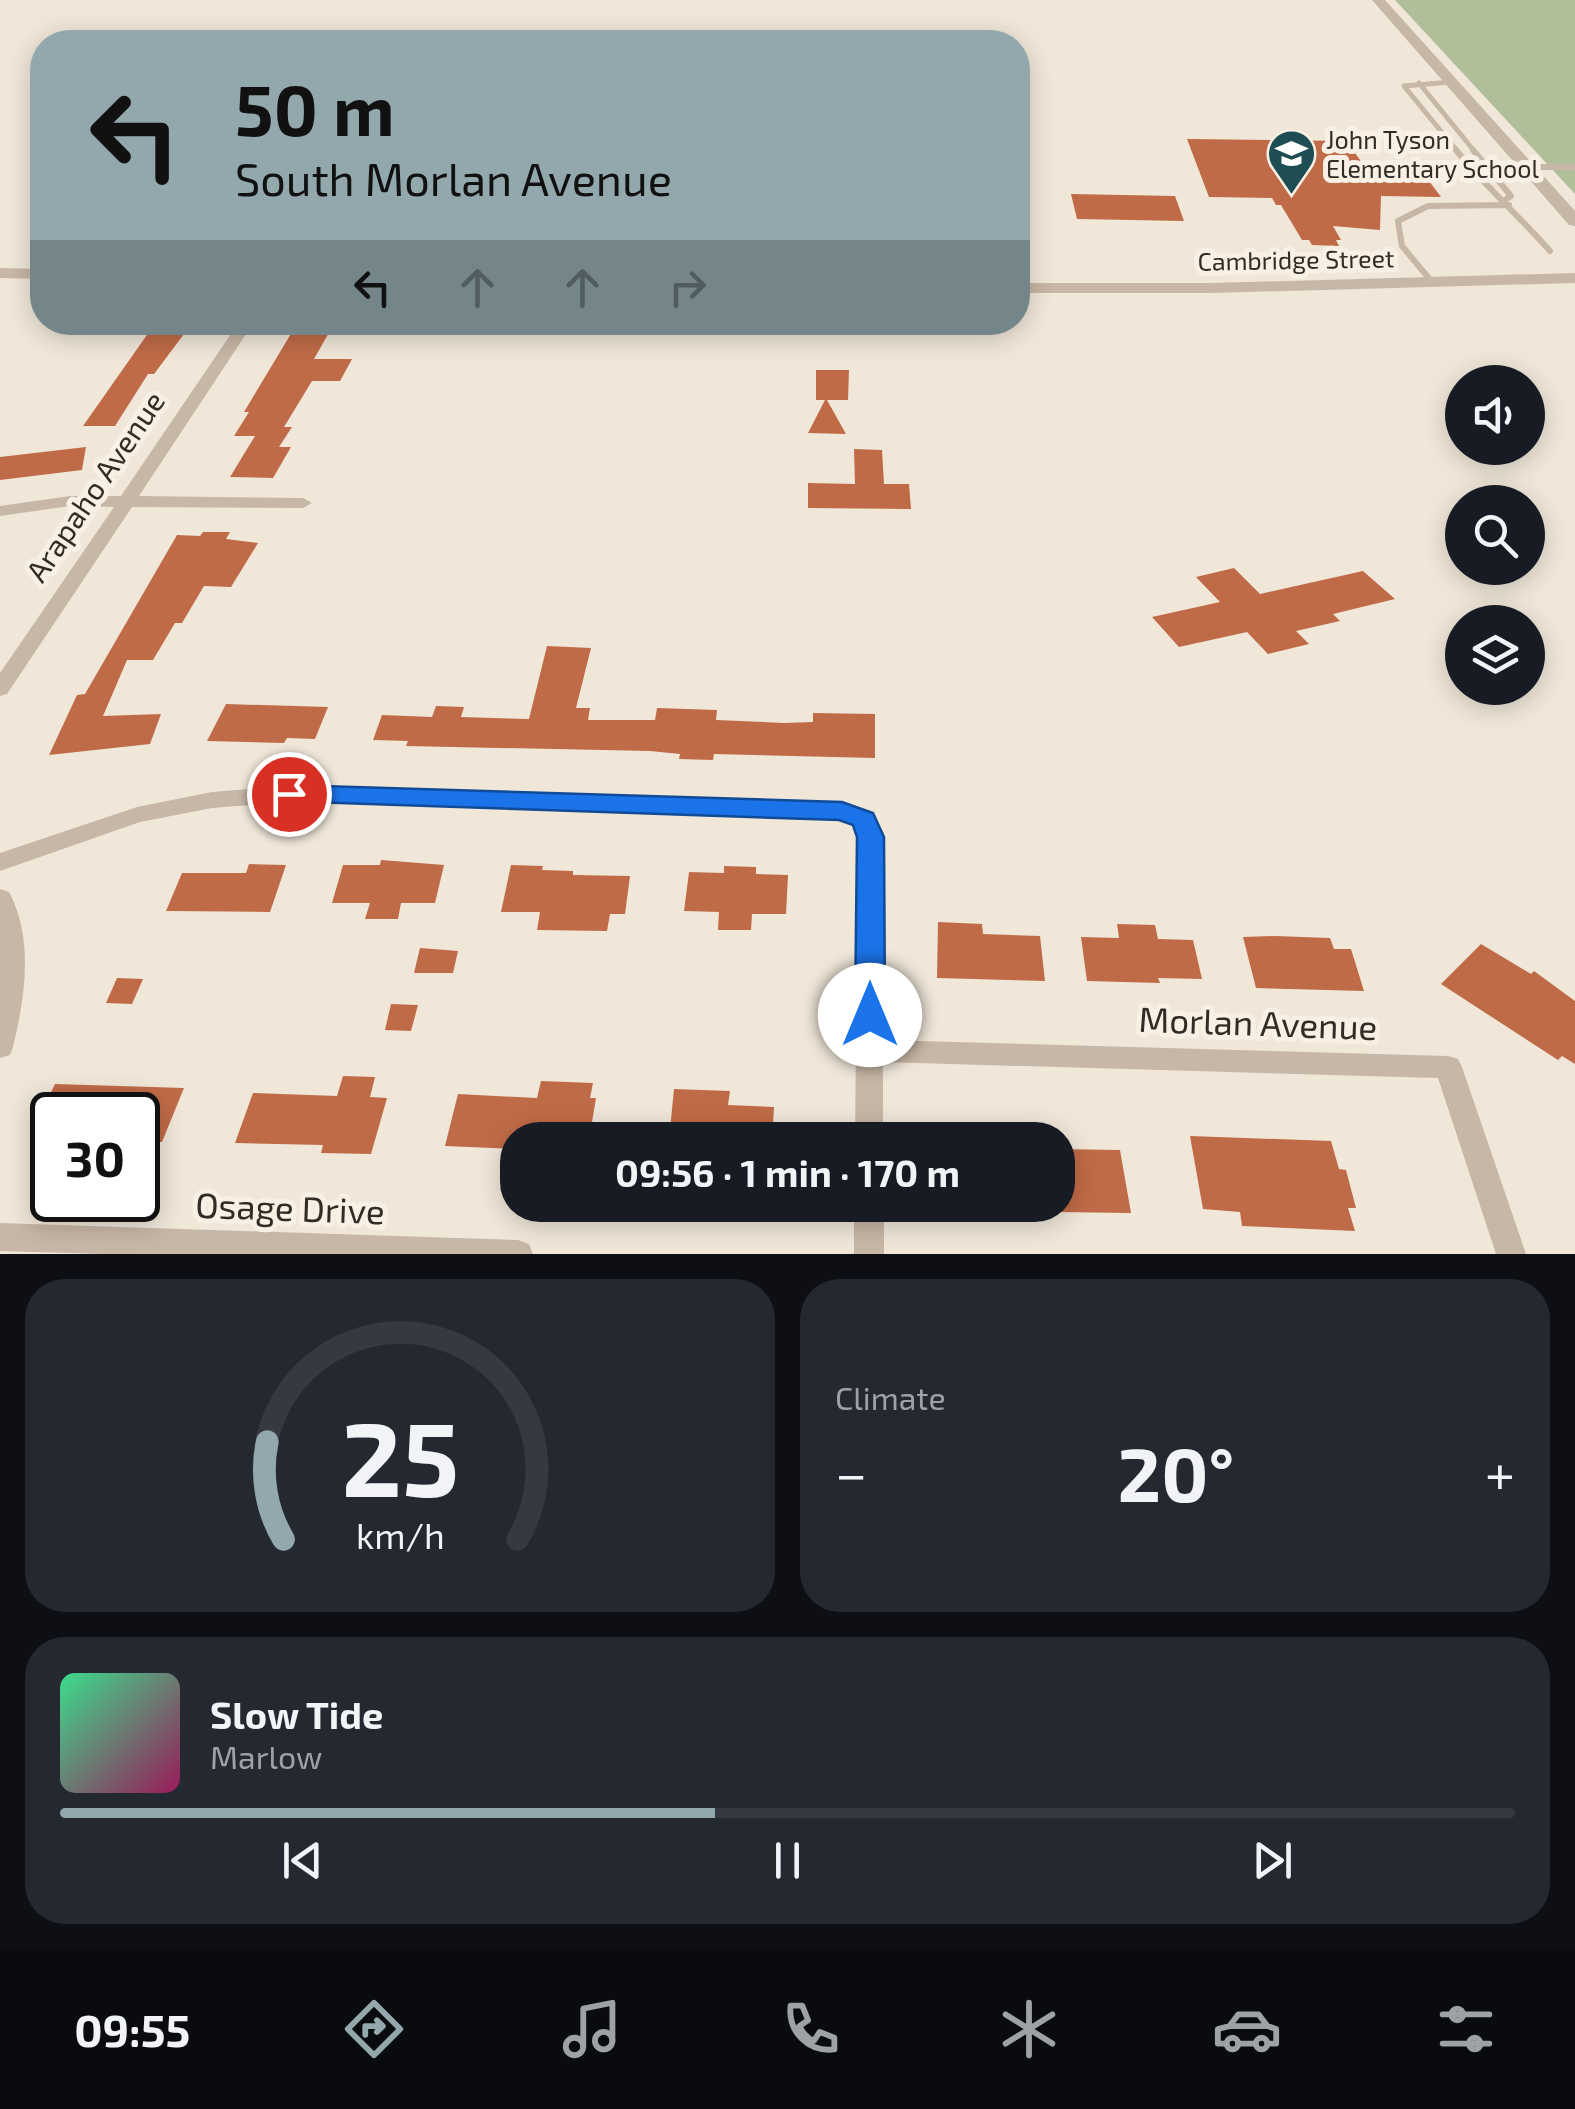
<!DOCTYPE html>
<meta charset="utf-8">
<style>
:root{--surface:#171b24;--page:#242831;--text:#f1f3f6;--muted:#9ea1a6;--line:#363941;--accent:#92a8ad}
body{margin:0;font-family:"Exo 2",sans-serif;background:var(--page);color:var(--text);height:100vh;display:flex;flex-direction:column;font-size:38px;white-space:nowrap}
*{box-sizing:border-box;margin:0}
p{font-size:32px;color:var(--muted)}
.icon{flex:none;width:55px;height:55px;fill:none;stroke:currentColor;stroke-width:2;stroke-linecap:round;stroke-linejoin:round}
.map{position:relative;height:1254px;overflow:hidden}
.sheet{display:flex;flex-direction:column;gap:25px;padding:25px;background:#0d0f14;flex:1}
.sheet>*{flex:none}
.banner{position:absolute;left:30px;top:30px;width:1000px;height:305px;border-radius:40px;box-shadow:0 5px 25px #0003;background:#92a8ad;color:#111;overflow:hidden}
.fabs{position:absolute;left:1445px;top:365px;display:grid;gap:20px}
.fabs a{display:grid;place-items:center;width:100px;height:100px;border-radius:50%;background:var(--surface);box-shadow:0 5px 25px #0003;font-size:50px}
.speed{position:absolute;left:30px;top:1092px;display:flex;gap:20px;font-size:50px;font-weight:700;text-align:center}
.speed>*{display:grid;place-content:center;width:130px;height:130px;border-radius:50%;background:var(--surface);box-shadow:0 5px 25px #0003;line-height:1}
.speed .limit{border:5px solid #111;border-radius:15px;background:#fff;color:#111}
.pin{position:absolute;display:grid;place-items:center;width:85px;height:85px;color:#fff;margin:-42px;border:5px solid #fff;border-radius:50%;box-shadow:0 2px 10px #0007}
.me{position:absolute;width:110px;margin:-55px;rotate:0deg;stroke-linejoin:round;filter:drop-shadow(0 0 8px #0008)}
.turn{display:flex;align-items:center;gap:35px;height:210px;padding:0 40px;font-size:45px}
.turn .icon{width:130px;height:130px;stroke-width:2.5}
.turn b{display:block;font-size:70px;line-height:85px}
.lanes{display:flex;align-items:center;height:95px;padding:0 40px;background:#0003;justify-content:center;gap:50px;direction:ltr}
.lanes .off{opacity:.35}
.big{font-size:75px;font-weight:700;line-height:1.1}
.sheet .card{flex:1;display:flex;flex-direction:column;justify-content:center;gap:15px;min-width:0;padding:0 35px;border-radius:40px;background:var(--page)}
.sheet .dial{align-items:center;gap:0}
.dial svg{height:260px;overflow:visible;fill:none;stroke:var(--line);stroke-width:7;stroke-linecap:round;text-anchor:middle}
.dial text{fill:var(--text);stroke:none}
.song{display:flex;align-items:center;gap:30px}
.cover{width:120px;height:120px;border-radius:15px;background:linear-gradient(135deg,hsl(150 70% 55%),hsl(330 70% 35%))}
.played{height:10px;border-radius:5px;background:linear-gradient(90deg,var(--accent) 45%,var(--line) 45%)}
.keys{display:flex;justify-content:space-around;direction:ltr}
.heat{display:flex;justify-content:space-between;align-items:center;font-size:55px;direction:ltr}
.sheet .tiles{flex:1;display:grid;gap:25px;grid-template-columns:1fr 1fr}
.card:last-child{grid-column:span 2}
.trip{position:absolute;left:500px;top:1122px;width:575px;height:100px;border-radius:40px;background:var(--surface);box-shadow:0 5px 25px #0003;font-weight:700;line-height:100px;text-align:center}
.menu{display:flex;height:160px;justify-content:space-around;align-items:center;background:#090b0e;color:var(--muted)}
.menu .icon{width:70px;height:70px}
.menu .active{color:var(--accent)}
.menu b{font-size:45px;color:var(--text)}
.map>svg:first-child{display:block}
.green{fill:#b0be9a}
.building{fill:#c06b47}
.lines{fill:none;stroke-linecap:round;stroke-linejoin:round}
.service-far1{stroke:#c7b7a6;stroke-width:5}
.service{stroke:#c7b7a6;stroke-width:6}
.minor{fill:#c7b7a6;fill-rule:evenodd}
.tertiary{fill:#c7b7a6;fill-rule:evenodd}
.route{fill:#1a73e8;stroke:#114b97;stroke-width:2.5}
.labels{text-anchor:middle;stroke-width:10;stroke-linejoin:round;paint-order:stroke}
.far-poi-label{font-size:25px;fill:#342b27;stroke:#f8f0e5;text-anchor:start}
.far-street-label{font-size:25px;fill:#342b27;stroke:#f8f0e5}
.street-label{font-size:30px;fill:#342b27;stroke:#f8f0e5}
.near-street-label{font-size:35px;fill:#342b27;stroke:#f8f0e5}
</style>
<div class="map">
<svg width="1575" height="1254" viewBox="0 0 1575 1254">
<rect width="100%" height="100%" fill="#f0e7d9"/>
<path class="green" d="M 1395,0 L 1575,0 L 1575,194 Z"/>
<path class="building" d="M 1187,139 L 1346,141 L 1369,172 L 1423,173 L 1441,197 L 1381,196 L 1380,230 L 1333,226 L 1341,240 L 1336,240 L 1339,246 L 1312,245 L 1309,240 L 1302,240 L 1281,205 L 1276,205 L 1272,198 L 1209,197 Z
M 1071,194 L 1175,196 L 1184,221 L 1077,219 Z
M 156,322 L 193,322 L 154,374 L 148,374 L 115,426 L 83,426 Z
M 298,322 L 335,322 L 314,359 L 352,359 L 340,381 L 312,381 L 284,427 L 292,427 L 279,447 L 291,447 L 273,478 L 230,477 L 255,436 L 234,436 L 249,412 L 244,412 Z
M 816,370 L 849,370 L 848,400 L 827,400 L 846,434 L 808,433 L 825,400 L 816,400 Z
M 86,447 L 82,470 L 0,480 L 0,457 Z
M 854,449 L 882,450 L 884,484 L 909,484 L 911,509 L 808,508 L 808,483 L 855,484 Z
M 203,532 L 230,532 L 226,539 L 258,543 L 231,587 L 204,586 L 182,623 L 175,623 L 153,660 L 127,660 L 103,716 L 161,714 L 150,744 L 49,755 L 77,695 L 85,694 L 177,535 L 200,536 Z
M 1234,568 L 1260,594 L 1363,571 L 1395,599 L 1333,614 L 1340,621 L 1296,631 L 1309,644 L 1268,654 L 1247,632 L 1179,647 L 1152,617 L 1220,602 L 1196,577 Z
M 547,646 L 591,648 L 576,708 L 590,708 L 588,720 L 655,720 L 657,708 L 717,710 L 716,720 L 784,723 L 813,722 L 813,713 L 875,714 L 875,758 L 714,754 L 713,760 L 679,759 L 680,754 L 650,751 L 406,746 L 408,741 L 373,740 L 382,715 L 432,717 L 436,706 L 464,707 L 461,717 L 529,719 Z
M 226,704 L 328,707 L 315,739 L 287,738 L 284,743 L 207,741 Z
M 381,860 L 444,865 L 435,903 L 401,903 L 398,919 L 365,919 L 370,903 L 332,903 L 343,865 L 380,865 Z
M 249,864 L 286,865 L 270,912 L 166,911 L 182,873 L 246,873 Z
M 511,865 L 543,866 L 542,870 L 573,871 L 573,875 L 630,876 L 625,914 L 610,914 L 607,931 L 537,930 L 540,912 L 501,912 Z
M 724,866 L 756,867 L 756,874 L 788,875 L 786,914 L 752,914 L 751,930 L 718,930 L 719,912 L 684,911 L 689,872 L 724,873 Z
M 938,922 L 982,924 L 983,934 L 1040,936 L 1045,981 L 937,978 Z
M 1117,924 L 1155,925 L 1158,939 L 1193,940 L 1202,979 L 1158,978 L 1160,983 L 1087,981 L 1081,937 L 1119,938 Z
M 1275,936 L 1330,938 L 1334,949 L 1351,949 L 1364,991 L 1256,988 L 1243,937 Z
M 1481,944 L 1531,974 L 1534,971 L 1575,1001 L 1575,1064 L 1562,1056 L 1558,1060 L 1441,984 Z
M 420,948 L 458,951 L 453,973 L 414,973 Z
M 117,978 L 143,979 L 132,1004 L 106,1003 Z
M 391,1004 L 418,1005 L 411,1031 L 385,1030 Z
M 343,1076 L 375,1077 L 370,1097 L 387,1098 L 371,1154 L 321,1153 L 323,1145 L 235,1143 L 253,1093 L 337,1096 Z
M 541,1081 L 593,1083 L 590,1098 L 596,1098 L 589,1140 L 518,1140 L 518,1149 L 445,1146 L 458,1094 L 537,1098 Z
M 55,1084 L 184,1088 L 162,1142 L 138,1141 L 138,1115 L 40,1115 Z
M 674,1089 L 730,1091 L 728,1105 L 774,1107 L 772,1140 L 669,1140 Z
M 1190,1136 L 1331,1141 L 1339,1169 L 1346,1170 L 1356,1208 L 1348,1208 L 1355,1231 L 1242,1226 L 1240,1212 L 1203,1209 Z
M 1058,1149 L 1120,1150 L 1131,1213 L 1058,1212 Z"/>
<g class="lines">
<path class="service-far1" d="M 1451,82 L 1404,86 L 1458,152
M 1419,83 L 1475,152"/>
<path class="service" d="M 1456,150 C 1486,187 1518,215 1550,251
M 1473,150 L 1511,196 L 1505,200
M 1527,167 L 1575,167
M 1432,282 L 1402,246 L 1398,221 L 1428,206 L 1509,205"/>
<path class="minor" d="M 239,322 L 254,322 L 139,496 L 303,498 L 312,503 L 303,508 L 132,507 L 7,694 L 0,696 L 0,673 L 114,507 L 70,506 L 0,516 L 0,506 L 70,496 L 121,496 Z
M 289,786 L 842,803 L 871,813 L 882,837 L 883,1040 L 1448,1056 L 1458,1059 L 1462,1067 L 1526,1254 L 1496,1254 L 1438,1078 L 883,1062 L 883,1140 L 855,1140 L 858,837 L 853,824 L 840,819 L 289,802 L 212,808 L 140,822 L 0,871 L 0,853 L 137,807 L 212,792 Z
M 0,889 L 9,892 C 34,939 25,997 13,1047 L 10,1055 L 0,1058 Z
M 854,1205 L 884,1205 L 884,1254 L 854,1254 Z
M 0,1223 L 518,1240 L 529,1244 L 533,1254 L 103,1254 L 0,1251 Z"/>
<path class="tertiary" d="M 1372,0 L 1385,0 L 1575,211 L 1575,226 L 1569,225 Z
M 0,268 L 42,269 L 42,279 L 0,278 Z
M 1575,273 L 1575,283 L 1212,293 L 1018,293 L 1018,283 L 1212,283 Z"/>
</g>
<path class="route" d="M 289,785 L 842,802 L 873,813 L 884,837 L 885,1015 L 880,1023 L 870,1027 L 859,1023 L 855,1015 L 857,837 L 853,825 L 839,820 L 280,801 L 276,794 L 280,788 Z"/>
<defs>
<symbol id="school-pin" viewBox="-11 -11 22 30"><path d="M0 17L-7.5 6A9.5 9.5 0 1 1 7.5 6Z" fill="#1e4d53" stroke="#f8f0e5"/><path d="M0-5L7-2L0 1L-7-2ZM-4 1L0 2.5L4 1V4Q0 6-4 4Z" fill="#fff"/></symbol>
</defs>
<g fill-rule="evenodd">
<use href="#school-pin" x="1264" y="126" width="55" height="75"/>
</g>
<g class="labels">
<g class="far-poi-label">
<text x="1326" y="149">John Tyson<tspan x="1326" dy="29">Elementary School</tspan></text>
</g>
<g class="far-street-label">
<text transform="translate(1296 260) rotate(-1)" y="9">Cambridge Street</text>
</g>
<g class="street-label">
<text transform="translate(96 487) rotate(-56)" y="10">Arapaho Avenue</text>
</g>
<g class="near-street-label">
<text transform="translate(1258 1024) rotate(2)" y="12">Morlan Avenue</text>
<text transform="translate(290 1209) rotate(2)" y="12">Osage Drive</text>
</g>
</g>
</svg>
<div class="fabs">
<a><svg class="icon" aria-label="sound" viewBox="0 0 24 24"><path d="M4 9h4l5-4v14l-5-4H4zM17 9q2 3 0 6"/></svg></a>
<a><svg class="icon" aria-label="search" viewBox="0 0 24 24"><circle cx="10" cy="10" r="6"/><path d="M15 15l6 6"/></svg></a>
<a><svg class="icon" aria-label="layers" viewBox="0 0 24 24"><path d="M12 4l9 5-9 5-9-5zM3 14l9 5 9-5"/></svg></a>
</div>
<div class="speed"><div class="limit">30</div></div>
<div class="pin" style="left:289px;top:794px;background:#d93025"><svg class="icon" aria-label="arrive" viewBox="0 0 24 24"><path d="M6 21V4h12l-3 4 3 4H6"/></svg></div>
<svg class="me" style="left:870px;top:1015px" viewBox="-20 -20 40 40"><circle r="19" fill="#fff"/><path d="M0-13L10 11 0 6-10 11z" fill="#1a73e8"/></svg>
<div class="trip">09:56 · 1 min · 170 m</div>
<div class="banner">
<div class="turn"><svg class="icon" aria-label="left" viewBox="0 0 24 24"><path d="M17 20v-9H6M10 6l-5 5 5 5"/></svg><div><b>50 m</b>South Morlan Avenue</div></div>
<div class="lanes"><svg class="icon" aria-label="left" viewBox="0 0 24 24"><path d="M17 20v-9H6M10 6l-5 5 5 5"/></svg><svg class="icon off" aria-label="ahead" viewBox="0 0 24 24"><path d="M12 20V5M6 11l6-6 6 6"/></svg><svg class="icon off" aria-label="ahead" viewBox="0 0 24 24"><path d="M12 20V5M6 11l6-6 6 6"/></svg><svg class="icon off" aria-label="right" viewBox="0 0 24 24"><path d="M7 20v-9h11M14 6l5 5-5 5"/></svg></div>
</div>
</div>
<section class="sheet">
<div class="tiles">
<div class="card dial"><svg viewBox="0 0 100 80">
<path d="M14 69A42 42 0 1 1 86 69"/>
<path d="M14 69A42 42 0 0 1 9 39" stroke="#92a8ad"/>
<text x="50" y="56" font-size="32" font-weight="700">25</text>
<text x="50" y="72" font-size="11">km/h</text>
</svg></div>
<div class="card"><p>Climate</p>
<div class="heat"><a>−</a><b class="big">20°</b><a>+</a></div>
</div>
<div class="card">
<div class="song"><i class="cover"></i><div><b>Slow Tide</b><p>Marlow</p></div></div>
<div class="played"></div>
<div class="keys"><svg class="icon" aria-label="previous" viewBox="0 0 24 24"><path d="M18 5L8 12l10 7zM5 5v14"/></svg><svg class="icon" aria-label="pause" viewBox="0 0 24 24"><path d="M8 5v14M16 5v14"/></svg><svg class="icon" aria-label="next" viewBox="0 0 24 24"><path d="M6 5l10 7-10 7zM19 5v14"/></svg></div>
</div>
</div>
</section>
<nav class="menu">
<b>09:55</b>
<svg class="icon active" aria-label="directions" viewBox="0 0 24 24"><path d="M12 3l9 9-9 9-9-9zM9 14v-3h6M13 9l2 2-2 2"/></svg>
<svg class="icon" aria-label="music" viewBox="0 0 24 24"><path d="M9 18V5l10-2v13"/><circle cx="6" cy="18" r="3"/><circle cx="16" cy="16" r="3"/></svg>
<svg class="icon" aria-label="phone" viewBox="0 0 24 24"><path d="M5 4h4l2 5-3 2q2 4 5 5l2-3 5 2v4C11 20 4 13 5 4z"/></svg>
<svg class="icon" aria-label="climate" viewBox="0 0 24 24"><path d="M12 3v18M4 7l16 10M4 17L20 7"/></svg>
<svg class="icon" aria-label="car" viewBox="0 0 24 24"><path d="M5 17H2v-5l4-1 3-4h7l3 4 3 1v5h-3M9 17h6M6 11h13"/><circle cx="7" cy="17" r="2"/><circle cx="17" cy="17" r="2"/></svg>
<svg class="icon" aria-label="filters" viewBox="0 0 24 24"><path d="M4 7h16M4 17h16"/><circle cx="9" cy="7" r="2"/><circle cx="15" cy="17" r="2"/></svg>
</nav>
